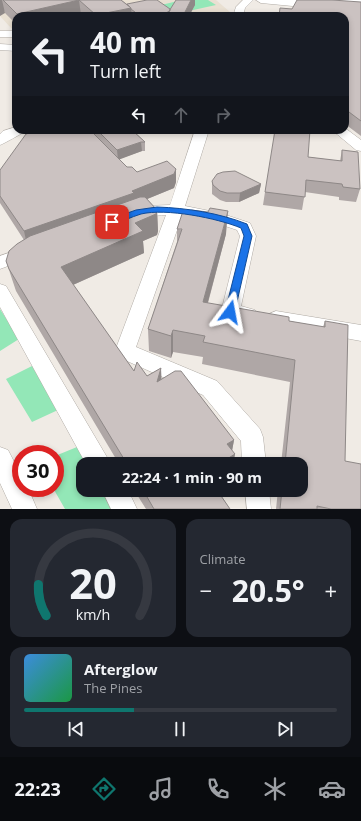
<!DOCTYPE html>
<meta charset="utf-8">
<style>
:root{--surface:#171b24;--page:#242831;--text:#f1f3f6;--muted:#9ea1a6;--line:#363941;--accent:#0f766e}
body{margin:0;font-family:"Open Sans",sans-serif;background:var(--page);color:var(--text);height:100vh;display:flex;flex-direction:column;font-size:15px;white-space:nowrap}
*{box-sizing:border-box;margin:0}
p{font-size:13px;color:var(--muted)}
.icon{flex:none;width:22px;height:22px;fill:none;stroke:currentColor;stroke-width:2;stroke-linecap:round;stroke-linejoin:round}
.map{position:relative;height:509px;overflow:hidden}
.side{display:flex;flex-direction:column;gap:10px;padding:10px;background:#0d0f14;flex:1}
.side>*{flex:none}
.top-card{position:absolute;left:12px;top:12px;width:337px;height:122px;border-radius:12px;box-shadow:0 2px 6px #0003;background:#171b24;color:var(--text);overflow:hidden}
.speed{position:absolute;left:12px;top:445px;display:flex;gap:8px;font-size:20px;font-weight:700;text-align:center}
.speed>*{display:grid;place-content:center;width:52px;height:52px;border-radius:50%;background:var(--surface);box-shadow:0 2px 6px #0003;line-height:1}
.speed .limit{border:6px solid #d22;background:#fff;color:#111}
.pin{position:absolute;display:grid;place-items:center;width:34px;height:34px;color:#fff;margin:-17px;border-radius:8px;box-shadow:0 2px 6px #0006}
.me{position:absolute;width:44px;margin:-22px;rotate:13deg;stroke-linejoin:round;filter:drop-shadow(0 0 3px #0008)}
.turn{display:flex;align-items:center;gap:14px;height:84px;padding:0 12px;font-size:18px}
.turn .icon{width:52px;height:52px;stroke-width:2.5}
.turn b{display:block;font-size:28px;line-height:34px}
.lanes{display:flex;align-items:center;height:38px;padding:0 12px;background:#0003;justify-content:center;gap:20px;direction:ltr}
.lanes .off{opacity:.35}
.big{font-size:30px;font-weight:700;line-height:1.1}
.side .tile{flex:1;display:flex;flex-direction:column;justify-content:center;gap:6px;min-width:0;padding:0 14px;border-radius:12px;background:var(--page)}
.side .dial{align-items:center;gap:0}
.dial svg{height:104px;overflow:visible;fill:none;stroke:var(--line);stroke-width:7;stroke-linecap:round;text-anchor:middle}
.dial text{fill:var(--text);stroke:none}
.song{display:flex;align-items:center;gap:12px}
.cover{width:48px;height:48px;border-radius:6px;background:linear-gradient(135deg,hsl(210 70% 55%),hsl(140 70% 35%))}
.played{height:4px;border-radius:2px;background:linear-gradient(90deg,var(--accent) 35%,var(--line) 35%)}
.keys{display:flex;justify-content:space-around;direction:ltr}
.heat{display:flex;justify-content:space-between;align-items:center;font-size:22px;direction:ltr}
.side .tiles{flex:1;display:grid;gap:10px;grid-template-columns:1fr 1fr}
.tile:last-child{grid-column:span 2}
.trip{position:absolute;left:76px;top:457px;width:232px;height:40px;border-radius:12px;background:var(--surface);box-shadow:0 2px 6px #0003;font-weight:700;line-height:40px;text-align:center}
.dock{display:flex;height:64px;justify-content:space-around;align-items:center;background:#090b0e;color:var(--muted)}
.dock .icon{width:28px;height:28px}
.dock .on{color:var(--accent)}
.dock b{font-size:18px;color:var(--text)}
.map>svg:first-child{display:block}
.built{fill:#e9e0d2}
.green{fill:#93e7b7}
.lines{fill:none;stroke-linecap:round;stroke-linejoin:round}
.street-casing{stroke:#b0aba5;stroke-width:1}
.street{fill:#fff;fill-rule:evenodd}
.wall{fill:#afa7a6}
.shaded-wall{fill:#8e8887}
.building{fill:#cbc2c1;stroke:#8e8887}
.route{fill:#1a73e8;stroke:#114b97}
</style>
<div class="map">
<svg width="361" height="509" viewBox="0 0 361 509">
<rect width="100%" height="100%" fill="#f0ebe5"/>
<path class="built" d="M 0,0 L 216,0 L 230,12 L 228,16 L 16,16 L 16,29 L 11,28 L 0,16 Z"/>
<path class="green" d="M 182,0 L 208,0 L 216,5 L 175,14 L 161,5 Z
M 0,309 L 19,339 L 0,351 Z
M 32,366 L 58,410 L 32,422 L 6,379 Z
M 77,447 L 87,464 L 83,464 L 83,490 L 102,490 L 112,509 L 65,509 L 53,488 L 55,488 L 55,456 Z"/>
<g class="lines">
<defs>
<path id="street" d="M 243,0 L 253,0 L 245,8 L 243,16 L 233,16 L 236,7 Z
M 256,0 L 361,0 L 361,6 L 303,7 L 261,3 Z
M 0,31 L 16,31 L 16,37 L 0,37 Z
M 0,44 L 16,45 L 16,51 L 0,50 Z
M 16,127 L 16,130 L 27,130 C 25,132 3,144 0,145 L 0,134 L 3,131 Z
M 345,128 L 361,140 L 361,151 L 356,150 L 332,130 L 345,130 Z
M 195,130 L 209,130 L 185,206 L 220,213 L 250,223 L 256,236 L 241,306 L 255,310 L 257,315 L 255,320 L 248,322 L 223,317 L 221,312 L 240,236 L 237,230 L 216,223 L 182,216 L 136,347 L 217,381 L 260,429 L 263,437 L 266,464 L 242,464 L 241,441 L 203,395 L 118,357 L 115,351 L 166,215 C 155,215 137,220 128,218 L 126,214 L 128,210 L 145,206 L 170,205 Z
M 26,247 L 32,249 L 34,253 L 32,257 L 0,269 L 0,256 Z
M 0,284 L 6,286 L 111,464 L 86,464 L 0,307 Z
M 276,311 L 361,325 L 361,341 L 269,324 L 267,319 L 269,314 Z
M 0,447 L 8,450 L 21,475 L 21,488 L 28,488 L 37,509 L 12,509 L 0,483 Z
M 102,490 L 128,490 L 137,509 L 111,509 Z
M 245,490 L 269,490 L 271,509 L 247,509 Z"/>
</defs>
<use href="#street" class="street-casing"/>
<use href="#street" class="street"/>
</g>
<path class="wall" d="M 0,0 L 121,0 L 127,4 L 170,9 L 191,0 L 195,0 L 195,5 L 189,16 L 82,16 L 81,15 L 75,16 L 16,16 L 16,24 L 5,13 Z
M 361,2 L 361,136 L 345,124 L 345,16 L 292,9 Z
M 39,130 L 132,130 L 145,142 L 145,151 L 142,151 L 119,159 L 127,167 L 137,172 L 176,169 L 176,182 L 174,188 L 147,199 L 157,210 L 158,231 L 157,235 L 143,241 L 144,253 L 73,285 L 134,371 L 147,376 L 161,368 L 161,379 L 234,440 L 232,451 L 235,454 L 233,464 L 119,464 L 16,291 L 6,261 L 24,240 L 0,203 L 0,170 Z
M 342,150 L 360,189 L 356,202 L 339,200 L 339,197 L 305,192 L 302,210 L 263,205 L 265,192 L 308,157 L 340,161 Z
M 212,181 L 261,184 L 259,193 L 239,202 L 226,202 L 220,200 L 212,194 Z
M 177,229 L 226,234 L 208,303 L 289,321 L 323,327 L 325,321 L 345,461 L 361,509 L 276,509 L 278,490 L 301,490 L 301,464 L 281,464 L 290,382 L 202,364 L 203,357 L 173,352 L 171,358 L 149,351 L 148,329 L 177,242 Z
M 134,490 L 217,490 L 230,509 L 146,509 Z"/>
<path class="shaded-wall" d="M 0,0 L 2,0 L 5,13 L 0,16 Z
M 79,0 L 81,15 L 75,16 L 17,16 L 17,14 Z
M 191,0 L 195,0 L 195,5 L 189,16 L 183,16 Z
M 131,8 L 132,16 L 97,16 L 96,15 Z
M 171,10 L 171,16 L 159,16 Z
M 141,142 L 142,151 L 118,160 L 117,150 Z
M 176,169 L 176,182 L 174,188 L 135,204 L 27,245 L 24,231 Z
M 261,184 L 259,193 L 239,202 L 240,193 Z
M 157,210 L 158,231 L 157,235 L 143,241 L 144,253 L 66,288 L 61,267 Z
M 228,211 L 226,234 L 202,324 L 203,302 Z
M 173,330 L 173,352 L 171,358 L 171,336 Z
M 161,368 L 162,389 L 157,382 Z
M 234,440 L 231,456 L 235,454 L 233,464 L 219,464 L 227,444 Z"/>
<path class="building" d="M 3,0 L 121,0 L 131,8 L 96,15 L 79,0 L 17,14 Z
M 147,0 L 157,0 L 170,9 L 170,11 L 159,16 L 140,16 L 131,9 L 131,8 L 127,4 Z
M 176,0 L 191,0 L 183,16 L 166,16 Z
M 297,0 L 332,0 L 361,2 L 361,121 L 345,109 L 345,16 L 279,16 L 280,8 L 292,9 Z
M 39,130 L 90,130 L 127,167 L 132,167 L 137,172 L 167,161 L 176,169 L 174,174 L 132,191 L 134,193 L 24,231 L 0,196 L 0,170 L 26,134 Z
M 97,130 L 132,130 L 145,142 L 141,142 L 117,150 Z
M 275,130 L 310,130 L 308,157 L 342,161 L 342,150 L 358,152 L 360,189 L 343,187 L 342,184 L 306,180 L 305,197 L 265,192 Z
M 235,171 L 261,184 L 240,193 L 227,193 L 220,191 L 213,185 L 212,181 L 217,174 L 223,172 Z
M 140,197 L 145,197 L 157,210 L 156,214 L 135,223 L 143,231 L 61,267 L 134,371 L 137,362 L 147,376 L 161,368 L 157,382 L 175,371 L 181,371 L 234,440 L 227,444 L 235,454 L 219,464 L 127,464 L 9,269 L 6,261 L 9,251 L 17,244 L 30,236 Z
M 210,208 L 228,211 L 203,302 L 289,317 L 289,321 L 325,327 L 325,321 L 348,325 L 345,461 L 361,464 L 361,509 L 331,509 L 317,506 L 317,509 L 280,509 L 282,490 L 301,490 L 301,464 L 285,464 L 295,360 L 203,342 L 205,336 L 173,330 L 171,336 L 148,329 L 182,229 L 177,229 L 183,211 L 190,212 L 191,210 L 208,212 Z
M 143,490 L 217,490 L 230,509 L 154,509 Z"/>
<path class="route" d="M 157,207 C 187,208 219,213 247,224 L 252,236 L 234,315 L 227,315 L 225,312 L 244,236 L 241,228 C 217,218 166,208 141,214 C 131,217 121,222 112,225 L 107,222 L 108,220 L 136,210 Z"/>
</svg>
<div class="speed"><div class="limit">30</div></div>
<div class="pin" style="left:112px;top:222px;background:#d93025"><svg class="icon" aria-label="arrive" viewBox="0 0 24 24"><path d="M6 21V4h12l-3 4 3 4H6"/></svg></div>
<svg class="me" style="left:230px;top:312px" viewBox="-20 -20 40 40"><path d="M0-17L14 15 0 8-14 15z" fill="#1a73e8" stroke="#fff" stroke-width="4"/></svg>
<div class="trip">22:24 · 1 min · 90 m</div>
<div class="top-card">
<div class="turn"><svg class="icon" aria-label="left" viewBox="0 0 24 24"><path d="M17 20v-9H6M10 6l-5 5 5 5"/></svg><div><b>40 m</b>Turn left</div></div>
<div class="lanes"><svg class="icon" aria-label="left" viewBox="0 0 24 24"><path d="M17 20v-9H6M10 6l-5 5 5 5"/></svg><svg class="icon off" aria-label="ahead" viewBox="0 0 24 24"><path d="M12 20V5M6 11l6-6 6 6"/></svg><svg class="icon off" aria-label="right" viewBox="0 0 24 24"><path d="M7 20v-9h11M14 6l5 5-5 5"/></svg></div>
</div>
</div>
<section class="side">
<div class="tiles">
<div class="tile dial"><svg viewBox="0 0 100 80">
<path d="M14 69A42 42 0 1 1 86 69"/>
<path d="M14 69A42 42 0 0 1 8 45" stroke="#0f766e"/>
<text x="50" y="56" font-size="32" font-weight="700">20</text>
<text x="50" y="72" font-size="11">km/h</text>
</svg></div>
<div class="tile"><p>Climate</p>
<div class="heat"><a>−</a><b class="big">20.5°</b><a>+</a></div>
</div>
<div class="tile">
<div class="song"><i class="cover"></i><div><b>Afterglow</b><p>The Pines</p></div></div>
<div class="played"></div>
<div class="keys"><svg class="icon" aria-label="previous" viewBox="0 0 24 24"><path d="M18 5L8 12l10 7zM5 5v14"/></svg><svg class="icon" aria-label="pause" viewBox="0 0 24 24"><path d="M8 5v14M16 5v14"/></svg><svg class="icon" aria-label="next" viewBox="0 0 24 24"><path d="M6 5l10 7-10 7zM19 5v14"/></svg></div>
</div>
</div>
</section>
<nav class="dock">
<b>22:23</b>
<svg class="icon on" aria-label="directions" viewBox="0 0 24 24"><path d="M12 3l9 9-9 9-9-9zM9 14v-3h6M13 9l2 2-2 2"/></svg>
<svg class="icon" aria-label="music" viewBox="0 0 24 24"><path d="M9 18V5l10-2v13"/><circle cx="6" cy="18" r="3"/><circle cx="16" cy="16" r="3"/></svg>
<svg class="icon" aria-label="phone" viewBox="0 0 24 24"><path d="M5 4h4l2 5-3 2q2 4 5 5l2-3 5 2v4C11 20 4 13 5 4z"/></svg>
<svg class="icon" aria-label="climate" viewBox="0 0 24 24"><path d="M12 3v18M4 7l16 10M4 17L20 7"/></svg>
<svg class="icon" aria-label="car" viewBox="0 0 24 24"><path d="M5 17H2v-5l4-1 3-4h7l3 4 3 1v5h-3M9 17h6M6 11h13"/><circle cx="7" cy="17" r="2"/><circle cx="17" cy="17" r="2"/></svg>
</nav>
